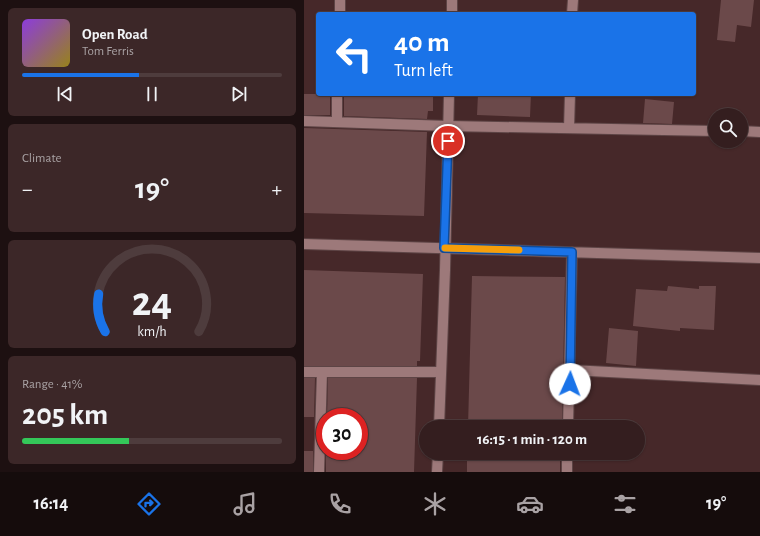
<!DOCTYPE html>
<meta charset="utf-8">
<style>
:root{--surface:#341e1f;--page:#3c2728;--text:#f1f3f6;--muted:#a9a2a4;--line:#4e3c3d;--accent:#1a73e8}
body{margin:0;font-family:"Alegreya Sans",sans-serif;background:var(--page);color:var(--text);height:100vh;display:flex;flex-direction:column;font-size:15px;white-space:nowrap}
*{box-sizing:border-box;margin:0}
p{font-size:13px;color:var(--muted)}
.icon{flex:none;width:22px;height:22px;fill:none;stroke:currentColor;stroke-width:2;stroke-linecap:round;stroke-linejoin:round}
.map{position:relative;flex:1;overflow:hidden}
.sheet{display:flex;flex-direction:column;gap:8px;padding:8px;background:#1d1011;width:304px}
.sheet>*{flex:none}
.top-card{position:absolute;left:12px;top:12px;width:380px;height:84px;border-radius:4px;box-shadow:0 1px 3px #0004,0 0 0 1px var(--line);background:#1a73e8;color:#fff;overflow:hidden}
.tools{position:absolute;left:404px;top:108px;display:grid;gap:8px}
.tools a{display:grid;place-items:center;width:40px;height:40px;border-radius:50%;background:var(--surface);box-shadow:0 1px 3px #0004,0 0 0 1px var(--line);font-size:20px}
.speed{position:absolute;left:12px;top:408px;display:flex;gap:8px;font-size:20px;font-weight:700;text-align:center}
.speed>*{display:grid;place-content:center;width:52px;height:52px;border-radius:50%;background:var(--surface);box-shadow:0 1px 3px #0004,0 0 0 1px var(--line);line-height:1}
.speed .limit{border:6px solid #d22;background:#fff;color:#111}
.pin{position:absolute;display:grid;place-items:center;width:34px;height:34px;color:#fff;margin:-17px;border:2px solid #fff;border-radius:50%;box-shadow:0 1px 4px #0007}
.me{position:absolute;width:44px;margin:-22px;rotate:2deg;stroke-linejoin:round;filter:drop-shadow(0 0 3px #0008)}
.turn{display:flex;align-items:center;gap:14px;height:84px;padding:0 12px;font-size:18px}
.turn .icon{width:52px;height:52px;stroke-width:2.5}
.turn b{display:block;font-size:28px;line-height:34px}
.big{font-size:30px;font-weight:700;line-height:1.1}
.sheet .widget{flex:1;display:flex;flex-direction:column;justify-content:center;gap:6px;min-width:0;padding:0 14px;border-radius:6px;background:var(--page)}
.sheet .dial{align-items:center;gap:0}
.dial svg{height:104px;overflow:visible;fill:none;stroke:var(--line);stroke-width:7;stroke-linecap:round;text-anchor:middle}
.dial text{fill:var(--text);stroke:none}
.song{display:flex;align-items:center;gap:12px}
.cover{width:48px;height:48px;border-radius:6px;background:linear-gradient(135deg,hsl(270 70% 55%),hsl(50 70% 35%))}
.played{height:4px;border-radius:2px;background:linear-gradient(90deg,var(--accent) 45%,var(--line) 45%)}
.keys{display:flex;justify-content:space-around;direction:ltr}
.heat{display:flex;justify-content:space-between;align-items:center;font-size:22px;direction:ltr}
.charge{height:6px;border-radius:3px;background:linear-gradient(90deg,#34c759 41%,var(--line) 0)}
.trip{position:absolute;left:115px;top:420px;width:226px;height:40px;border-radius:20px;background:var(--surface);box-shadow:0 1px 3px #0004,0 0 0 1px var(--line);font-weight:700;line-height:40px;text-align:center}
.menu{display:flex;height:64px;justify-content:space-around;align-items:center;background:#150c0c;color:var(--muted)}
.menu .icon{width:28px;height:28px}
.menu .current{color:var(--accent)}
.menu b{font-size:18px;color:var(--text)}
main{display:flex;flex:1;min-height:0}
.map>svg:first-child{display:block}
.building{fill:#6b494a}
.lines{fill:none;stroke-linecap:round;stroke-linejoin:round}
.minor-casing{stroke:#5d4445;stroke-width:12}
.tertiary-casing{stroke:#5d4445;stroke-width:12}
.minor{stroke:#9d797a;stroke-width:10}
.tertiary{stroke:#9d797a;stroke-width:10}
.route-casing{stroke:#114b97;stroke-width:10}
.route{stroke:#1a73e8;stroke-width:7}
.slow{stroke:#f59e0b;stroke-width:7}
</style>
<main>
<section class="sheet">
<div class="widget">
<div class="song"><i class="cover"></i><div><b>Open Road</b><p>Tom Ferris</p></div></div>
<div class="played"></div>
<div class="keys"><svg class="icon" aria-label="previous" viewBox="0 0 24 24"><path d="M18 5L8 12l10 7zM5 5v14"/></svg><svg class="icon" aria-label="pause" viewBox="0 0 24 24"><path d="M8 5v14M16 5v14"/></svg><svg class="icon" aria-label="next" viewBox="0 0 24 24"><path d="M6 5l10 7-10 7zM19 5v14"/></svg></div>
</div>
<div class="widget"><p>Climate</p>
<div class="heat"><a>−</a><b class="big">19°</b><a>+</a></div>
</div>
<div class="widget dial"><svg viewBox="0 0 100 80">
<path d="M14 69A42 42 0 1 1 86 69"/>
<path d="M14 69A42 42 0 0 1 9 40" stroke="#1a73e8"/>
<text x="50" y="56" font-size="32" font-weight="700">24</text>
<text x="50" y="72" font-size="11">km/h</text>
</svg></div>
<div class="widget"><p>Range · 41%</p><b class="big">205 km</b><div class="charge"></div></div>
</section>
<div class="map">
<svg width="456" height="472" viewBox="0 0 456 472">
<rect width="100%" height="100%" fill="#462829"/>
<path class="building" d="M 417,0 L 450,0 L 447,27 L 433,25 L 431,42 L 413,40 Z
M 0,94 L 26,94 L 26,115 L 0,115 Z
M 40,94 L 129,94 L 129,111 L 124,111 L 123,119 L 40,116 Z
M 174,94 L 227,94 L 226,117 L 173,115 Z
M 341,99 L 370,102 L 368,124 L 339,123 Z
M 0,128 L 123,132 L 120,216 L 0,213 Z
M 0,270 L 119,274 L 116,361 L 113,361 L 113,366 L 0,366 Z
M 168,276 L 261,277 L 258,427 L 164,427 Z
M 364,286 L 395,289 L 395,286 L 412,286 L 410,330 L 376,328 L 376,331 L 329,326 L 332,289 L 363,291 Z
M 305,328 L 334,331 L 332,366 L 302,363 Z
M 0,378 L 11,378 L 10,417 L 0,417 Z
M 24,378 L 113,378 L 110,472 L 22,472 L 22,451 L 55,451 L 55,417 L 23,417 Z
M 0,451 L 9,451 L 9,472 L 0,472 Z
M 163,453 L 256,453 L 256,472 L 163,472 Z"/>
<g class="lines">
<defs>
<path id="minor" d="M 36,14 L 36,0
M 268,14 L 269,0
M 0,121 L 144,126 L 411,131
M 33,122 L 33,94
M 265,128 L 266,94
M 437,131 L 456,132
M 0,244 L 456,258
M 267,370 L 456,380
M 0,372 L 137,372
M 264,427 L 268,252
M 15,472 L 18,372
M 263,472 L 263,453"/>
<path id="tertiary" d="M 148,14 L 148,0
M 135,427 L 141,270 L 145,94
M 133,472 L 134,453"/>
</defs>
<use href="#minor" class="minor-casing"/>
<use href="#tertiary" class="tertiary-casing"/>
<use href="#minor" class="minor"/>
<use href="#tertiary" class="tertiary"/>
</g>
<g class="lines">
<defs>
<path id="route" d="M 144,141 L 140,248 L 268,252 L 266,384"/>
</defs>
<use href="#route" class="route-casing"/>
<use href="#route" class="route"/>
<path class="slow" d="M 141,248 L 215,250"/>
</g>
</svg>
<div class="tools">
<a><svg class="icon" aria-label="search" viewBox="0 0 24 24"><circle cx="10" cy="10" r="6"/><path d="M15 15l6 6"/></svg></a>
</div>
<div class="speed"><div class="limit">30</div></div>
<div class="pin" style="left:144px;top:141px;background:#d93025"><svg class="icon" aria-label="arrive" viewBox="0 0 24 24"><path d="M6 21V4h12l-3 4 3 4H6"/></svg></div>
<svg class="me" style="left:266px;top:384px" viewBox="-20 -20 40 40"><circle r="19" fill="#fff"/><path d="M0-13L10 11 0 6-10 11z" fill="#1a73e8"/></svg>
<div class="trip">16:15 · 1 min · 120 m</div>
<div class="top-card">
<div class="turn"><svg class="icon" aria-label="left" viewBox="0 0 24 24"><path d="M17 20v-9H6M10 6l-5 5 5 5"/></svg><div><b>40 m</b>Turn left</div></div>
</div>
</div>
</main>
<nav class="menu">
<b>16:14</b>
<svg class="icon current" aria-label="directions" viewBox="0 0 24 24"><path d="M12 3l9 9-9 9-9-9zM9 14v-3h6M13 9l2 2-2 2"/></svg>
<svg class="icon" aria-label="music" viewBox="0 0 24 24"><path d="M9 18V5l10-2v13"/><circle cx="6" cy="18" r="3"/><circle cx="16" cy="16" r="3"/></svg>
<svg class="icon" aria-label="phone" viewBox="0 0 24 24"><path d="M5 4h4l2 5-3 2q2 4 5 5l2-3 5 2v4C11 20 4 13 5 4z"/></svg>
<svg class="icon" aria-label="climate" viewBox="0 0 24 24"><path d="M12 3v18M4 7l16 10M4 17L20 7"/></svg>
<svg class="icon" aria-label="car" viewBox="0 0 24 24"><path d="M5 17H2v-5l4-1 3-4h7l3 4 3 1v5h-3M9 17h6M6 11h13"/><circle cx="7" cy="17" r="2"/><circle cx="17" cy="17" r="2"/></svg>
<svg class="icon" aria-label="filters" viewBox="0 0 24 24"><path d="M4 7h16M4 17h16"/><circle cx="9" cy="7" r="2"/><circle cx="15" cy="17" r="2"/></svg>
<b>19°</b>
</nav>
